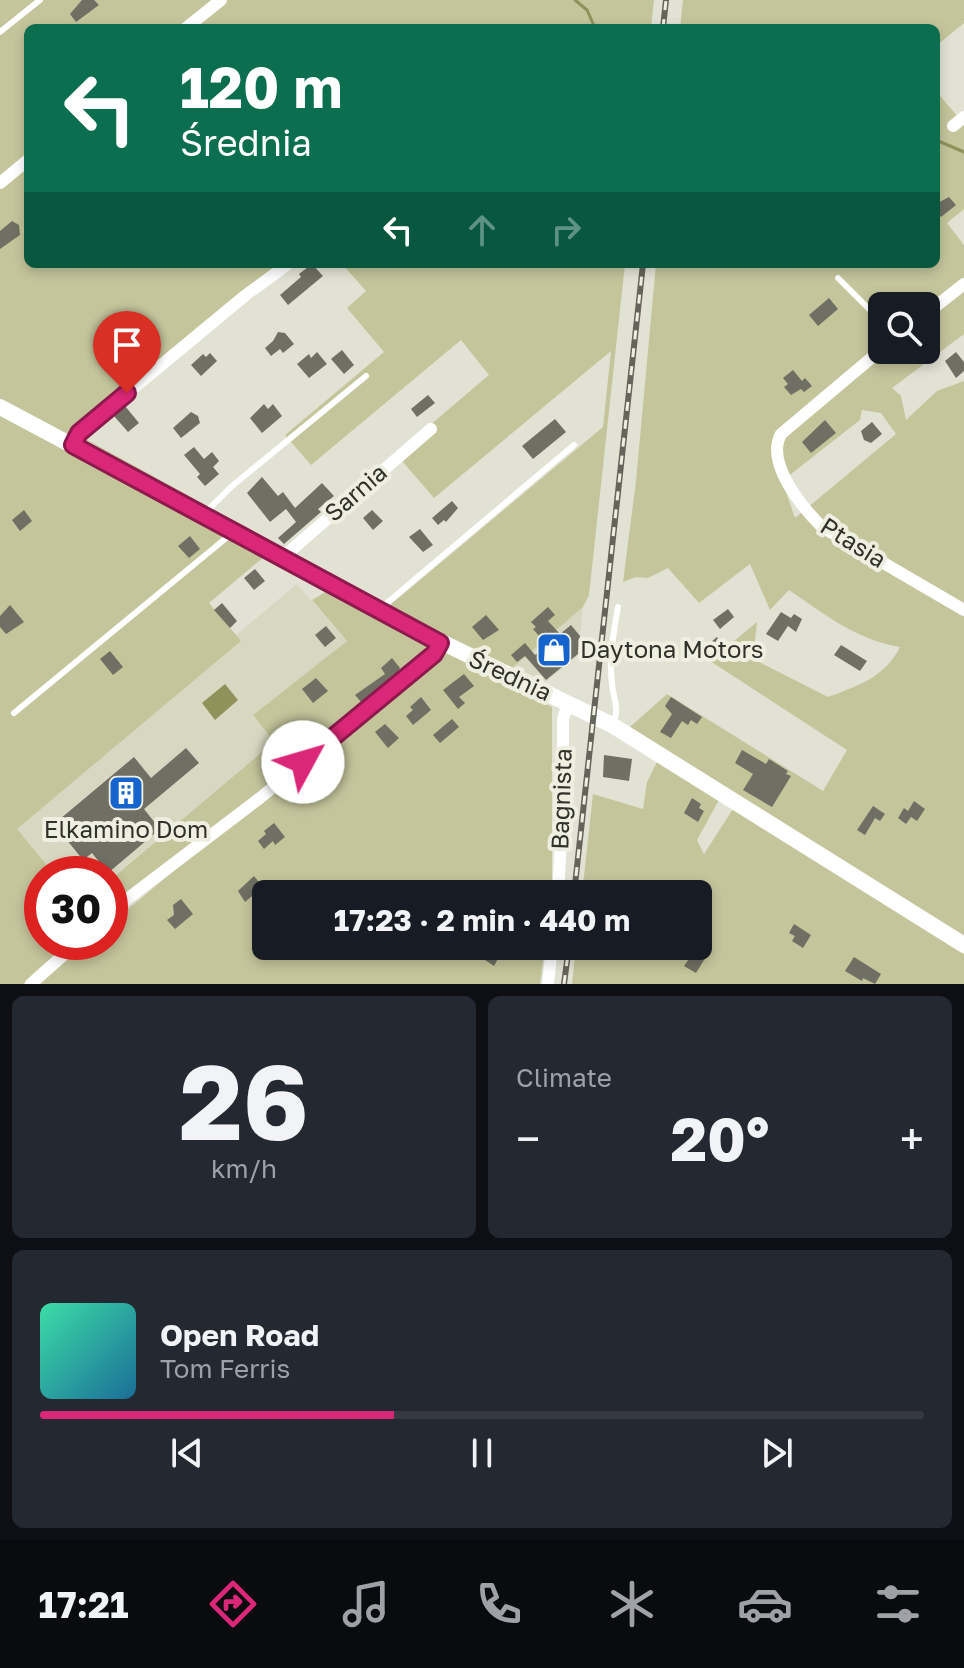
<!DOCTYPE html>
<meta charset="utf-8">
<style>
:root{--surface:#171b24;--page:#242831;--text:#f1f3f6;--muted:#9ea1a6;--line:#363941;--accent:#db2777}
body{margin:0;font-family:"Golos Text",sans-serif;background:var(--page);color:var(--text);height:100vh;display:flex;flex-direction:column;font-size:30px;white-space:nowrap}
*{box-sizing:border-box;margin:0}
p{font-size:26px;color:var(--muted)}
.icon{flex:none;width:44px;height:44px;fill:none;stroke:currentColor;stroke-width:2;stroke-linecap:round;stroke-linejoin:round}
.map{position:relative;height:984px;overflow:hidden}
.drawer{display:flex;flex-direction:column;gap:12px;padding:12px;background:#0d0f14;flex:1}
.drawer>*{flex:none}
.guide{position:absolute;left:24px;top:24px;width:916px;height:244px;border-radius:12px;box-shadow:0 4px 12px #0003;background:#0b6e4f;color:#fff;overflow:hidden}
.buttons{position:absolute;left:868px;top:292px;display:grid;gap:16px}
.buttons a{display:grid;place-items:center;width:72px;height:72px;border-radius:12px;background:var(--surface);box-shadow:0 4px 12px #0003;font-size:40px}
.speed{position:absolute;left:24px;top:856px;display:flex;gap:16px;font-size:40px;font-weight:700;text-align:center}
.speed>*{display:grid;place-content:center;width:104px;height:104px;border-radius:50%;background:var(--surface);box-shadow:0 4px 12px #0003;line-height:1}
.speed .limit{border:12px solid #d22;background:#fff;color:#111}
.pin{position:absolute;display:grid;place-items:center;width:68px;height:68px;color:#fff;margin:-82px -34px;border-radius:50% 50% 50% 0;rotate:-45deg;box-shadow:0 0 8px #0007}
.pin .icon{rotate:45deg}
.me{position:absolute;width:88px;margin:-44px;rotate:51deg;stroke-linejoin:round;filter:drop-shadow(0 0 6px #0008)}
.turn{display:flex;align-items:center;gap:28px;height:168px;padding:0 24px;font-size:36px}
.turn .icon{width:104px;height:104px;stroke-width:2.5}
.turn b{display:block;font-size:56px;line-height:68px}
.lanes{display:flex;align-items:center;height:76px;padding:0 24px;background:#0003;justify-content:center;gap:40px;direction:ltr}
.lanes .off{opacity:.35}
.big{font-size:60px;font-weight:700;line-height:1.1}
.drawer .widget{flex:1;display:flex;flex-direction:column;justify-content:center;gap:12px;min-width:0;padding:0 28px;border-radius:12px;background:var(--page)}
.drawer .dial{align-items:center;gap:0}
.dial b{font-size:104px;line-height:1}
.song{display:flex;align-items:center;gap:24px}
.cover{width:96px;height:96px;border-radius:12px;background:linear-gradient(135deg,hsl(160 70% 55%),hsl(200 70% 35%))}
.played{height:8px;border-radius:4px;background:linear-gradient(90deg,var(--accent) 40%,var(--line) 40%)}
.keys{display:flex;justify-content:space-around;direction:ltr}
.heat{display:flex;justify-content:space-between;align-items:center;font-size:44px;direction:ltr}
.drawer .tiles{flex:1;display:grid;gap:12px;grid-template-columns:1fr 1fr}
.widget:last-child{grid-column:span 2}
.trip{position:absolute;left:252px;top:880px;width:460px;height:80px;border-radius:12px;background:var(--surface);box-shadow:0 4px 12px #0003;font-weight:700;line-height:80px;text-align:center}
.tabs{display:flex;height:128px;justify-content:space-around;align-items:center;background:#090b0e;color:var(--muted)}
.tabs .icon{width:56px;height:56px}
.tabs .current{color:var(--accent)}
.tabs b{font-size:36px;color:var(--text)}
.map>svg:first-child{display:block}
.built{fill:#d8d8c2}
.green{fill:#c4c59b;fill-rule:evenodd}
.water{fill:#91915b}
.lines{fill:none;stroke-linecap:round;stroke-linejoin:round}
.stream{stroke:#91915b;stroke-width:3}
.building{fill:#6f6f63}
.service{stroke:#fff;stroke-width:6}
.minor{stroke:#fff;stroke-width:12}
.tertiary{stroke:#fff;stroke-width:16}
.rail-casing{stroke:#64645b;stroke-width:6}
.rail{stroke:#efefe1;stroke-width:3;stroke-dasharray:9;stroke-linecap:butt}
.route-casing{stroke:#8e194d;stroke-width:20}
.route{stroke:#db2777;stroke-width:14}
.labels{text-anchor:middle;stroke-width:8;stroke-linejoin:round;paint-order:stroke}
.street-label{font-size:24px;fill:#31312b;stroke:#efefe1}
.poi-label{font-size:24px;fill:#31312b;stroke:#efefe1;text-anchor:start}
</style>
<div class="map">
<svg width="964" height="984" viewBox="0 0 964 984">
<rect width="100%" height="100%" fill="#e2e2d4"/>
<path class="built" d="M 297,584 L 347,641 L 253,715 L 274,742 L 110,879 L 110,874 L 54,874 L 17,829 L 241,641 L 236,635 Z
M 583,607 L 578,655 L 546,682 L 513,666 Z"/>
<path class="green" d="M 0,0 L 654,0 L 651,28 L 28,28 L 28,264 L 294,264 L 82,437 L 273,542 L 265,556 L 209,603 L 241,641 L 17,829 L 54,874 L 42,874 L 42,942 L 69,942 L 23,984 L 0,984 Z
M 683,0 L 964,0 L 964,23 L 936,46 L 936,28 L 680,28 Z
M 936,91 L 964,124 L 964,209 L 947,223 L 964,245 L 964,334 L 892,388 L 901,396 L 906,420 L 937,391 L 964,381 L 964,936 L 630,727 L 667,694 L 823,791 L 847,750 L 710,661 L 757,622 L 753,659 L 828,697 C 858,686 885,677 900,647 C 857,640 824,614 789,590 L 770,610 L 750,564 L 699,603 L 668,568 L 648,578 L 636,577 L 623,582 L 636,481 L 656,264 L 936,264 ZM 882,306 L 926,306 L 926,350 L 882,350 ZM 862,410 L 881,413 L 896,434 L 795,518 L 782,481 L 860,420 Z
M 346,264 L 625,264 L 589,595 L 583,607 L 498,680 L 552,707 L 552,894 L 266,894 L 266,946 L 545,946 L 540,984 L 38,984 L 89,942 L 110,942 L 110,924 L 223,830 L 219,825 L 110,907 L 110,880 L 274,742 L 253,715 L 347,641 L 312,600 L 327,591 L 405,634 L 419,621 L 389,606 L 603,427 L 611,351 L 434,498 L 396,454 L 489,375 L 461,340 L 311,465 L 285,435 L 384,352 L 347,308 L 366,291 L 344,266 Z
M 657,762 L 719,800 L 697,840 L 704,854 L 733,809 L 964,954 L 964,984 L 572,984 L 576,946 L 698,946 L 698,894 L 582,894 L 593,794 L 643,809 L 647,782 Z"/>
<path class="water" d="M 225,684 L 238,700 L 215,720 L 202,703 Z"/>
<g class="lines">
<path class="stream" d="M 575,0 L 587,10 L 595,28
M 936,140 L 964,152"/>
</g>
<path class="building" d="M 82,0 L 94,0 L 99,5 L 76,22 L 70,14 Z
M 949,197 L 956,205 L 941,217 L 936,210 L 936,204 Z
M 12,221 L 19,225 L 20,235 L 0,249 L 0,231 Z
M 312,264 L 323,276 L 288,305 L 280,295 L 301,277 L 299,274 Z
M 829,298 L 838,309 L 818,326 L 809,315 Z
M 278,332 L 285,333 L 294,344 L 283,353 L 280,349 L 271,356 L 265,348 L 273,341 Z
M 342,350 L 354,365 L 344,374 L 331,359 Z
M 317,352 L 327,364 L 309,378 L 297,364 L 309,354 L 311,358 Z
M 956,352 L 964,362 L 964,371 L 956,378 L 945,361 Z
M 210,353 L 217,361 L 201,376 L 191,365 L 203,354 L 206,357 Z
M 793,370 L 802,381 L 805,378 L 812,386 L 804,392 L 801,389 L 791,395 L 784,387 L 788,384 L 783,378 Z
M 428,395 L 435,403 L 417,417 L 411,409 Z
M 264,404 L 268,409 L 273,404 L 282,416 L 262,433 L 250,418 Z
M 125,406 L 139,423 L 128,432 L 114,416 Z
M 191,412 L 198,416 L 200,423 L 181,438 L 173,428 Z
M 555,419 L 566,432 L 533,459 L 522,446 Z
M 825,420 L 836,433 L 811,453 L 802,442 Z
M 872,422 L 882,434 L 871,443 L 864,440 L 861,431 Z
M 194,447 L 204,459 L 212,452 L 219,461 L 213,467 L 219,474 L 205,486 L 197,477 L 200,474 L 184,455 Z
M 262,477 L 278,496 L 283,492 L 295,508 L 322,483 L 334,496 L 318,509 L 321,512 L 284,544 L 278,538 L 296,522 L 286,509 L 270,522 L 247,493 Z
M 452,501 L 458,508 L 446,522 L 444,520 L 438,525 L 432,518 Z
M 24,510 L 32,521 L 20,531 L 12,520 Z
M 372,510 L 383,521 L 373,530 L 363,518 Z
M 420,529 L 433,545 L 423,552 L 409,537 Z
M 190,536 L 200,549 L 189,558 L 178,546 Z
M 255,569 L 265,581 L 254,590 L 244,578 Z
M 222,603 L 237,621 L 230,628 L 214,610 Z
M 10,605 L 24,622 L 6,634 L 0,627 L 0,616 Z
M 548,607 L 555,615 L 548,621 L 560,634 L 571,625 L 580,636 L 578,654 L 546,680 L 525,656 L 517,662 L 511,655 L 525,643 L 535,655 L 547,645 L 533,629 L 536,627 L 531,622 Z
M 728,609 L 734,617 L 720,629 L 713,620 Z
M 781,612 L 791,618 L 794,614 L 802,619 L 796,632 L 788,626 L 778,641 L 766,634 Z
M 486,615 L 499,630 L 483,640 L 472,627 Z
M 326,626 L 336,638 L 325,647 L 315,635 Z
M 717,637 L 723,645 L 706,659 L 700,651 Z
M 841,645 L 867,661 L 860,671 L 834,655 Z
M 110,651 L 123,667 L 113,675 L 100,659 Z
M 392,658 L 400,668 L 398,672 L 361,702 L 355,695 L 385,674 L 381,668 Z
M 464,674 L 474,686 L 459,697 L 465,703 L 458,709 L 443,690 Z
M 316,678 L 328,691 L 313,703 L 302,689 Z
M 421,697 L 431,710 L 413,725 L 406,716 L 413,710 L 410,707 Z
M 671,697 L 702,717 L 697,724 L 691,720 L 688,725 L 682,721 L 671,738 L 660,732 L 672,714 L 665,706 Z
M 452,719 L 459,727 L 440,743 L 433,735 Z
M 385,724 L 399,738 L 388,748 L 375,732 Z
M 186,748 L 199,763 L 144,809 L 160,829 L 108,873 L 92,853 L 83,860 L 54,824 L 134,757 L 151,778 Z
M 742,750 L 766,764 L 769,759 L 788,771 L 786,774 L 791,776 L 772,807 L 743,790 L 753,774 L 735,763 Z
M 604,755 L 632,759 L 629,781 L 603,777 Z
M 692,798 L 701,804 L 699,808 L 704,811 L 698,822 L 684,813 Z
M 914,801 L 925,809 L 917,821 L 911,817 L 906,824 L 898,818 L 904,808 L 908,811 Z
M 873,806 L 885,814 L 880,821 L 875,818 L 865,835 L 857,830 Z
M 274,823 L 285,837 L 275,845 L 273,841 L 264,849 L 258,841 L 266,834 L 264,831 Z
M 254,876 L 263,887 L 245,902 L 238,891 Z
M 181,899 L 193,914 L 175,929 L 167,920 L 174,915 L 173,905 Z
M 794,924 L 811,935 L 803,948 L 792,941 L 795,936 L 789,933 Z
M 698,938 L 712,947 L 696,973 L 684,966 L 698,946 Z
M 464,946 L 479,946 L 499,957 L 494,966 Z
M 854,957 L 881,974 L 875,984 L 863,978 L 862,981 L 845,971 Z"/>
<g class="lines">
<path class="service" d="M 0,32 L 40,0
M 838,278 L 882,322
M 203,515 L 231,487 L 366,376
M 382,610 L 387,603 L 574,445
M 14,713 L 231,534
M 613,722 C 619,712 615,702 613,691 C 608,662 613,635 618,607"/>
<path class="minor" d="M 186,28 L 221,0
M 953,126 L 964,117
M 0,183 L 28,160
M 926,314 L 964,284
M 882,349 L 781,434 C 765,463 802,507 822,527 L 964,610
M 73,445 L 79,433 L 246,295 L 288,264
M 282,558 L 431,429
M 558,894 L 563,803 L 563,719 L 568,704
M 110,912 L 260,798 L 434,654 L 440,643
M 31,984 L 78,942
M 548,984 L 552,946"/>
<path class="tertiary" d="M 0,407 L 203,515 L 380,612 L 612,725 L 964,945"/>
<defs>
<path id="rail" d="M 663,28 L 666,0
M 574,894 L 643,264
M 564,984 L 569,946"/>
</defs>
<use href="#rail" class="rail-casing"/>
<use href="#rail" class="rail"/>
</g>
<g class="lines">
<defs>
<path id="route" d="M 127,393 L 79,433 L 73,445 L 440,643 L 434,654 L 303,762"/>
</defs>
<use href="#route" class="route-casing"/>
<use href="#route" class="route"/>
</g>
<defs>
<symbol id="shop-square" viewBox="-11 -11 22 22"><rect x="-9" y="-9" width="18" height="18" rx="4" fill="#1563cd" stroke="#efefe1"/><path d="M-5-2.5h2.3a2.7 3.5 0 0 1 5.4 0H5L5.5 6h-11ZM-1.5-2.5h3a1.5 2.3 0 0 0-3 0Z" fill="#fff"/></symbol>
<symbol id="building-square" viewBox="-11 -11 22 22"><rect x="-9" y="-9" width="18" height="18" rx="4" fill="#1563cd" stroke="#efefe1"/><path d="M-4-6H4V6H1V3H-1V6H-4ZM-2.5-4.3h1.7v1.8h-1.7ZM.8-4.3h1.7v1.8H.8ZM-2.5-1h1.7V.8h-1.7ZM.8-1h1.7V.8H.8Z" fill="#fff"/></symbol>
</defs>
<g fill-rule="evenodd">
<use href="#shop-square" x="534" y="630" width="40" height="40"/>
<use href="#building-square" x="106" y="773" width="40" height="40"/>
</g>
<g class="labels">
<g class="street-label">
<text transform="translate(356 493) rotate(-41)" y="8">Sarnia</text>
<text transform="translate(853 543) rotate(32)" y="8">Ptasia</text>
<text transform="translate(510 676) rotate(25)" y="8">Średnia</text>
<text transform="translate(562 799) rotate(-88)" y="8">Bagnista</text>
</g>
<g class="poi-label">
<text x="580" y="658">Daytona Motors</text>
<text x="126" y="838" text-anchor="middle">Elkamino Dom</text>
</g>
</g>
</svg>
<div class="buttons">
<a><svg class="icon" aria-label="search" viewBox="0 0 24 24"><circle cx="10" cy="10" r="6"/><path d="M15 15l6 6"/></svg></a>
</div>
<div class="speed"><div class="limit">30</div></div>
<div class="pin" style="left:127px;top:393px;background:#d93025"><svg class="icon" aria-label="arrive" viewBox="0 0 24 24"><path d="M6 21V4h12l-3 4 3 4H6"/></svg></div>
<svg class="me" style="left:303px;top:762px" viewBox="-20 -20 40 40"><circle r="19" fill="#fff"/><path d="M0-13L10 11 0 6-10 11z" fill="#db2777"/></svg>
<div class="trip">17:23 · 2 min · 440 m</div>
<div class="guide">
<div class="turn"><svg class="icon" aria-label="left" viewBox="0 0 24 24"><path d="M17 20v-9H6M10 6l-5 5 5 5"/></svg><div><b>120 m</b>Średnia</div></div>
<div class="lanes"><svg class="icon" aria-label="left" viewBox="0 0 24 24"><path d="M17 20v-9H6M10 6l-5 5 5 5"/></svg><svg class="icon off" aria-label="ahead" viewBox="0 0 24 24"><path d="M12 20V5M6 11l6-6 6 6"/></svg><svg class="icon off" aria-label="right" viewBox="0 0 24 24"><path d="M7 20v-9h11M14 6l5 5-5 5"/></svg></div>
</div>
</div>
<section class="drawer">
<div class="tiles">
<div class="widget dial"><b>26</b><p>km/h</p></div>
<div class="widget"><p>Climate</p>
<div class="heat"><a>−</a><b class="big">20°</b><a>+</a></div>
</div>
<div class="widget">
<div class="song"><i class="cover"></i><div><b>Open Road</b><p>Tom Ferris</p></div></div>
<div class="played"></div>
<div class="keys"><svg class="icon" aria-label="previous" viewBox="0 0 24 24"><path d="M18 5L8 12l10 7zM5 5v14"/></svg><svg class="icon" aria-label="pause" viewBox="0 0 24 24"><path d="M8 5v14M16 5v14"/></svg><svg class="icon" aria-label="next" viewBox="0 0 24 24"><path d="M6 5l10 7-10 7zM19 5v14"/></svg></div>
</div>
</div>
</section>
<nav class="tabs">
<b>17:21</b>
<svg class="icon current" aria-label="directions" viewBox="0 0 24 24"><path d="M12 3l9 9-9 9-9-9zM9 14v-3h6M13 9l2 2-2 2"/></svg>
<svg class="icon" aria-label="music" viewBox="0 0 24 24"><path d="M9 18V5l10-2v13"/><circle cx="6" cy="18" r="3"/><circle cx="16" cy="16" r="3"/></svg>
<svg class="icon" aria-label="phone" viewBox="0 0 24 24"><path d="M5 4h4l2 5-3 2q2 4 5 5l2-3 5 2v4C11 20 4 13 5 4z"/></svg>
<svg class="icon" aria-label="climate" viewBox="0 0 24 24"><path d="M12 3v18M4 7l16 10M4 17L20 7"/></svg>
<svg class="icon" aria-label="car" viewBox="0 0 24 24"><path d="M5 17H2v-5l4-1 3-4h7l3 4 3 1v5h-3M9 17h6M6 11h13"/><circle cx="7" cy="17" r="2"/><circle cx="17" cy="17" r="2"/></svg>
<svg class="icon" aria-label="filters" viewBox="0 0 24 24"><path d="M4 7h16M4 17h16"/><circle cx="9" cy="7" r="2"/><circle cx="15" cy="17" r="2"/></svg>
</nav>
